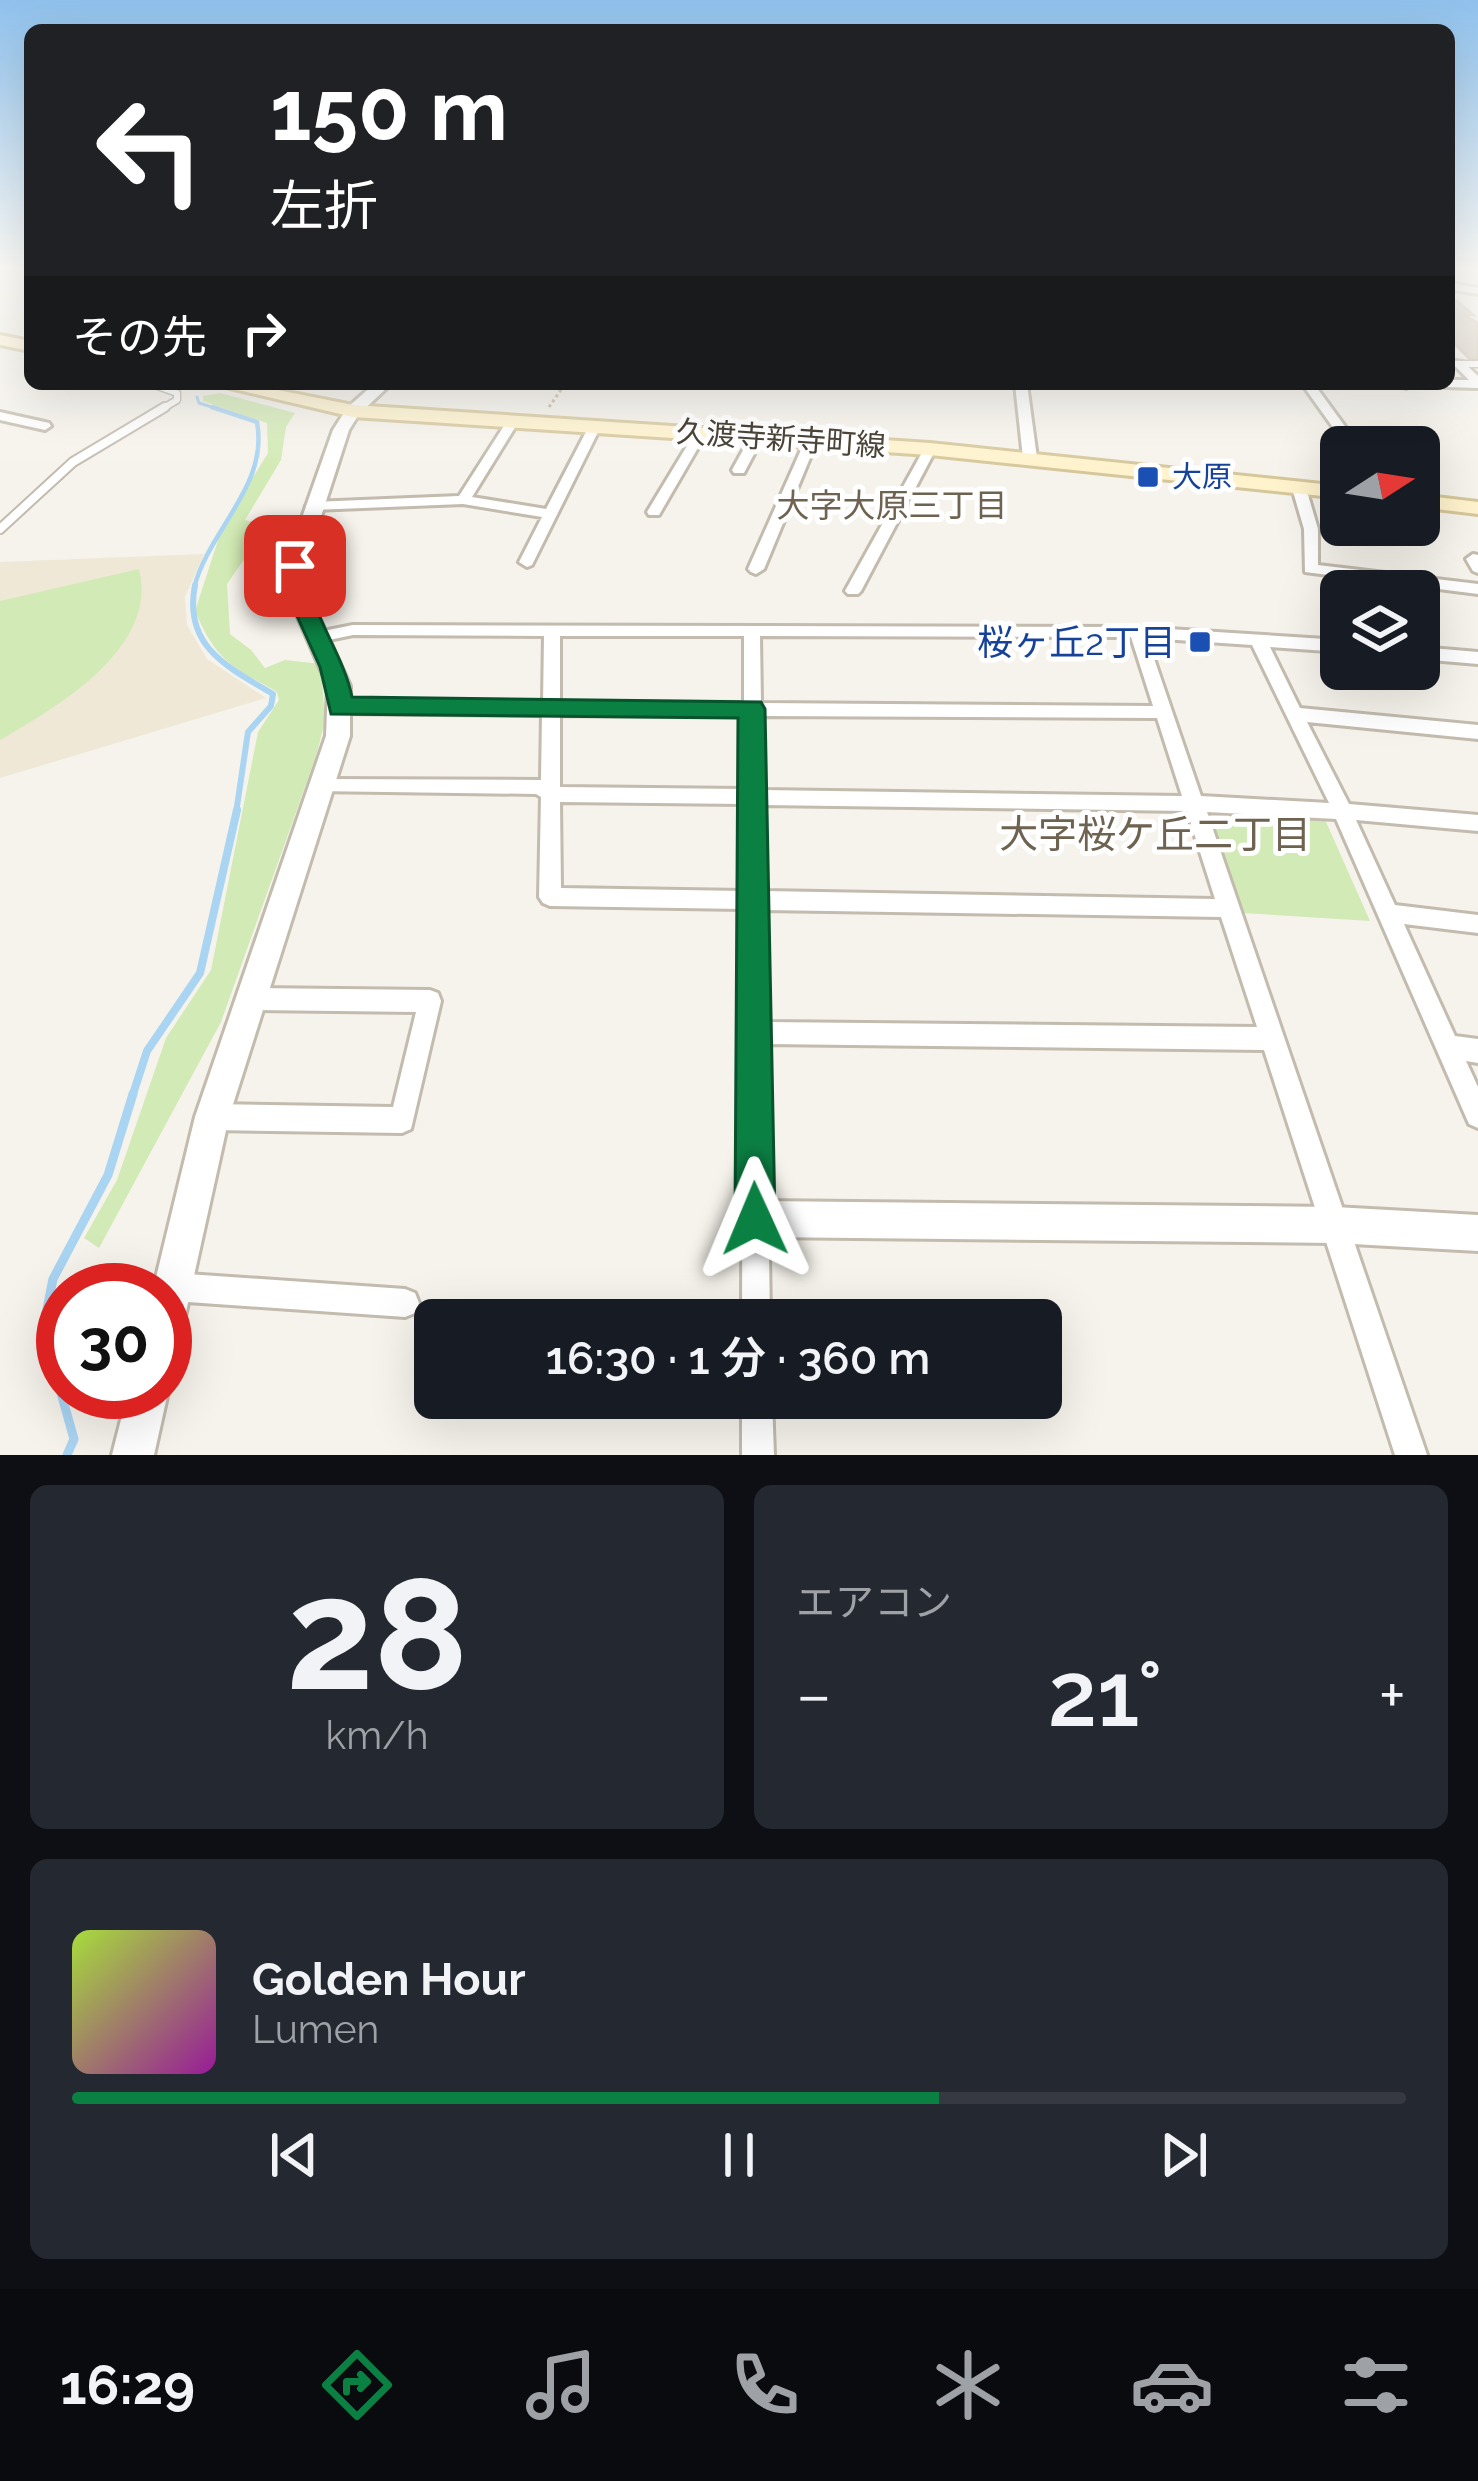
<!DOCTYPE html>
<html lang="ja">
<meta charset="utf-8">
<style>
:root{--surface:#171b24;--page:#242831;--text:#f1f3f6;--muted:#9ea1a6;--line:#363941;--accent:#0b8043}
body{margin:0;font-family:Raleway,"Noto Sans JP",sans-serif;background:var(--page);color:var(--text);height:100vh;display:flex;flex-direction:column;font-size:45px;white-space:nowrap}
*{box-sizing:border-box;margin:0}
p{font-size:39px;color:var(--muted)}
.icon{flex:none;width:66px;height:66px;fill:none;stroke:currentColor;stroke-width:2;stroke-linecap:round;stroke-linejoin:round}
.map{position:relative;height:1455px;overflow:hidden}
.drawer{display:flex;flex-direction:column;gap:30px;padding:30px;background:#0d0f14;flex:1}
.drawer>*{flex:none}
.top-card{position:absolute;left:24px;top:24px;width:1431px;height:366px;border-radius:18px;box-shadow:0 12px 48px #0002;background:#202124;color:#fff;overflow:hidden}
.needle{width:78px;rotate:78deg}
.fabs{position:absolute;left:1320px;top:426px;display:grid;gap:24px}
.fabs a{display:grid;place-items:center;width:120px;height:120px;border-radius:18px;background:var(--surface);box-shadow:0 12px 48px #0002;font-size:60px}
.speed{position:absolute;left:36px;top:1263px;display:flex;gap:24px;font-size:60px;font-weight:700;text-align:center}
.speed>*{display:grid;place-content:center;width:156px;height:156px;border-radius:50%;background:var(--surface);box-shadow:0 12px 48px #0002;line-height:1}
.speed .limit{border:18px solid #d22;background:#fff;color:#111}
.pin{position:absolute;display:grid;place-items:center;width:102px;height:102px;color:#fff;margin:-51px;border-radius:24px;box-shadow:0 6px 18px #0006}
.me{position:absolute;width:132px;margin:-66px;rotate:359deg;stroke-linejoin:round;filter:drop-shadow(0 0 9px #0008)}
.turn{display:flex;align-items:center;gap:42px;height:252px;padding:0 48px;font-size:54px}
.turn .icon{width:156px;height:156px;stroke-width:2.5}
.turn b{display:block;font-size:84px;line-height:102px}
.then{display:flex;align-items:center;height:114px;padding:0 48px;background:#0003;gap:24px;font-size:45px}
.big{font-size:90px;font-weight:600;line-height:1.1}
.drawer .tile{flex:1;display:flex;flex-direction:column;justify-content:center;gap:18px;min-width:0;padding:0 42px;border-radius:18px;background:var(--page)}
.drawer .dial{align-items:center;gap:0}
.dial b{font-size:156px;line-height:1}
.song{display:flex;align-items:center;gap:36px}
.cover{width:144px;height:144px;border-radius:18px;background:linear-gradient(135deg,hsl(80 70% 55%),hsl(300 70% 35%))}
.played{height:12px;border-radius:6px;background:linear-gradient(90deg,var(--accent) 65%,var(--line) 65%)}
.keys{display:flex;justify-content:space-around;direction:ltr}
.heat{display:flex;justify-content:space-between;align-items:center;font-size:66px;direction:ltr}
.drawer .tiles{flex:1;display:grid;gap:30px;grid-template-columns:1fr 1fr}
.tile:last-child{grid-column:span 2}
.trip{position:absolute;left:414px;top:1299px;width:648px;height:120px;border-radius:18px;background:var(--surface);box-shadow:0 12px 48px #0002;font-weight:600;line-height:120px;text-align:center}
.menu{display:flex;height:192px;justify-content:space-around;align-items:center;background:#090b0e;color:var(--muted)}
.menu .icon{width:84px;height:84px}
.menu .current{color:var(--accent)}
.menu b{font-size:54px;color:var(--text)}
.map>svg:first-child{display:block}
.education{fill:#efe8d6}
.green{fill:#d2eab5}
.lines{fill:none;stroke-linecap:round;stroke-linejoin:round}
.stream-far4{stroke:#a9d4f2;stroke-width:3}
.stream-far3{stroke:#a9d4f2;stroke-width:4.5}
.stream-far2{stroke:#a9d4f2;stroke-width:6}
.stream-far1{stroke:#a9d4f2;stroke-width:8}
.stream{stroke:#a9d4f2;stroke-width:9}
.building{fill:#d8cfc1;stroke:#d3c7b4;stroke-width:3}
.service-far1-casing{stroke:#c2bbae;stroke-width:9}
.service-casing{stroke:#c2bbae;stroke-width:12}
.minor-casing{stroke:#c2bbae;stroke-width:6}
.tertiary-casing{stroke:#c2bbae;stroke-width:6}
.secondary-casing{stroke:#d6c79b;stroke-width:6}
.path{stroke:#c4b79f;stroke-width:3;stroke-dasharray:3 3;stroke-linecap:butt}
.service-far1{stroke:#fff;stroke-width:6}
.service{stroke:#fff;stroke-width:8}
.minor{fill:#fff;fill-rule:evenodd}
.tertiary{fill:#fff;fill-rule:evenodd}
.secondary{fill:#fff3cd;fill-rule:evenodd}
.route{fill:#0b8043;stroke:#07532c;stroke-width:3}
.transit-dot{fill:#1a4fb4;stroke:#fff;stroke-width:4.5}
.labels{text-anchor:middle;stroke-width:10;stroke-linejoin:round;paint-order:stroke}
.far-street-label{font-size:30px;fill:#4b4439;stroke:#fff}
.far-transit-label{font-size:30px;fill:#164399;stroke:#fff;text-anchor:start}
.far-neighbourhood-label{font-size:33px;fill:#6e6250;stroke:#fff}
.transit-label{font-size:36px;fill:#164399;stroke:#fff;text-anchor:end}
.neighbourhood-label{font-size:39px;fill:#6e6250;stroke:#fff}
</style>
<div class="map">
<svg width="1478" height="1455" viewBox="0 0 1478 1455">
<rect width="100%" height="100%" fill="#f6f3ec"/>
<path class="education" d="M 204,554 L 185,597 L 187,625 L 207,659 L 266,698 L 0,778 L 0,562 Z"/>
<path class="green" d="M 220,393 L 295,413 L 286,427 L 281,460 L 245,520 L 267,526 L 227,584 L 230,634 L 251,650 L 265,668 L 285,660 L 321,664 L 325,722 L 315,759 L 221,1022 L 99,1248 L 84,1238 L 117,1180 L 166,1038 L 211,970 L 258,732 L 279,700 L 277,692 C 231,666 217,662 195,611 L 222,528 L 268,453 L 267,423 L 203,401 L 203,396 Z
M 139,569 C 159,648 57,707 0,740 L 0,601 Z
M 1207,809 L 1323,815 L 1370,921 L 1243,913 Z"/>
<g class="lines">
<path class="stream-far4" d="M 197,397 L 199,403 L 221,410"/>
<path class="stream-far3" d="M 194,588 C 209,529 269,486 257,422 L 212,407"/>
<path class="stream-far2" d="M 195,585 C 183,646 227,667 273,694 L 271,706 L 248,732 L 236,813"/>
<path class="stream-far1" d="M 132,1097 L 147,1051 L 200,973 L 237,810"/>
<path class="stream" d="M 67,1455 L 74,1439 L 43,1329 L 53,1279 L 108,1175 L 133,1094"/>
</g>
<path class="building" d="M 1449,300 L 1457,301 L 1473,315 L 1463,315 L 1478,323 L 1478,359 L 1470,359 L 1449,338 Z"/>
<g class="lines">
<defs>
<path id="service-far1" d="M 1459,364 L 1478,364
M 152,384 L 177,393 L 177,400 L 160,410"/>
<path id="service" d="M 0,529 L 73,462 L 165,407"/>
<path id="minor" d="M 1449,283 L 1478,288 L 1478,294 L 1449,289 Z
M 1449,360 L 1463,362 L 1478,376 L 1478,388 L 1445,387 L 1443,384 L 1449,384 L 1449,380 L 1469,380 L 1456,367 L 1449,366 Z
M 1015,384 L 1027,384 L 1037,458 L 1030,462 L 1023,458 Z
M 1302,384 L 1314,384 L 1360,447 L 1347,447 Z
M 1393,384 L 1412,384 L 1406,388 Z
M 0,412 L 49,423 L 51,426 L 45,430 L 0,420 Z
M 513,417 L 519,421 L 472,497 L 546,509 L 589,426 L 595,422 L 601,426 L 532,565 L 527,567 L 519,562 L 542,517 L 463,504 L 313,510 L 306,506 L 313,502 L 459,496 L 509,418 Z
M 696,431 L 706,434 L 659,515 L 649,515 L 647,512 Z
M 752,434 L 763,437 L 744,473 L 734,473 L 732,470 Z
M 811,437 L 817,441 L 764,569 L 756,574 L 751,572 L 748,569 L 805,441 Z
M 930,445 L 936,449 L 861,591 L 858,594 L 848,594 L 845,591 L 924,449 Z
M 1299,484 L 1306,488 L 1318,529 L 1318,565 L 1478,584 L 1478,594 L 1305,572 L 1304,529 L 1292,488 Z
M 1473,554 L 1478,555 L 1478,573 L 1473,571 L 1466,559 Z
M 353,625 L 1137,627 L 1341,640 L 1341,652 L 1270,647 L 1300,708 L 1478,725 L 1478,739 L 1307,722 L 1349,804 L 1478,815 L 1478,831 L 1356,820 L 1395,905 L 1478,915 L 1478,933 L 1404,924 L 1455,1036 L 1478,1039 L 1478,1063 L 1466,1061 L 1478,1087 L 1478,1128 L 1469,1124 L 1336,819 L 1207,812 L 1427,1455 L 1395,1455 L 1264,1050 L 766,1044 L 770,1320 L 742,1320 L 743,909 L 550,906 L 543,903 L 539,897 L 541,797 L 536,794 L 314,791 L 311,786 L 314,781 L 321,779 L 541,780 L 542,715 L 340,713 L 331,707 L 340,701 L 543,702 L 544,636 L 353,635 L 319,642 L 311,637 L 313,633 ZM 560,636 L 744,636 L 744,703 L 560,702 ZM 760,636 L 1131,637 L 1153,706 L 761,703 ZM 1147,638 L 1252,645 L 1329,803 L 1201,796 ZM 560,715 L 744,716 L 743,789 L 560,787 ZM 761,716 L 1157,718 L 1182,796 L 762,790 ZM 560,802 L 743,804 L 743,891 L 561,888 ZM 763,805 L 1187,811 L 1215,899 L 764,891 ZM 764,910 L 1221,917 L 1257,1027 L 766,1022 Z
M 1419,647 L 1478,652 L 1478,664 L 1419,659 Z
M 249,988 L 430,990 L 438,993 L 441,1001 L 411,1129 L 402,1133 L 212,1130 L 203,1126 L 199,1117 L 203,1108 L 212,1104 L 393,1107 L 416,1012 L 249,1010 L 241,1007 L 238,999 L 241,991 Z
M 173,1273 L 405,1289 L 415,1293 L 419,1303 L 415,1313 L 405,1317 L 173,1301 L 165,1298 L 165,1290 L 159,1287 L 163,1277 Z
M 742,1398 L 772,1398 L 774,1455 L 742,1455 Z"/>
<path id="tertiary" d="M 374,384 L 391,384 L 359,414 L 349,430 L 305,566 L 305,587 L 350,686 L 350,736 L 229,1117 L 184,1321 L 179,1335 L 165,1340 L 165,1290 L 153,1290 L 195,1117 L 326,736 L 328,686 L 285,587 L 285,566 L 333,430 L 347,408 Z
M 755,1201 L 1335,1207 L 1478,1215 L 1478,1251 L 1335,1243 L 755,1237 L 742,1232 L 737,1219 L 742,1206 Z
M 165,1385 L 168,1392 L 154,1455 L 112,1455 L 128,1392 L 165,1392 Z"/>
<path id="secondary" d="M 0,335 L 30,341 L 30,351 L 0,345 Z
M 213,384 L 248,384 L 353,405 L 930,443 L 1341,486 L 1341,498 L 930,455 L 353,417 Z
M 1419,495 L 1478,502 L 1478,514 L 1419,507 Z"/>
</defs>
<use href="#service-far1" class="service-far1-casing"/>
<use href="#service" class="service-casing"/>
<use href="#minor" class="minor-casing"/>
<use href="#tertiary" class="tertiary-casing"/>
<use href="#secondary" class="secondary-casing"/>
<path class="path" d="M 549,407 L 565,384"/>
<use href="#service-far1" class="service-far1"/>
<use href="#service" class="service"/>
<use href="#minor" class="minor"/>
<use href="#tertiary" class="tertiary"/>
<use href="#secondary" class="secondary"/>
</g>
<linearGradient id="sky" x2="0" y2="1"><stop stop-color="#8fc1ec"/><stop offset="0.57" stop-color="#fbfaf6"/><stop offset="1" stop-color="#fbfaf6" stop-opacity="0"/></linearGradient>
<rect width="1478" height="471" fill="url(#sky)"/>
<path class="route" d="M 295,559 L 307,566 C 308,612 343,652 352,697 L 761,702 L 765,709 L 775,1219 L 770,1233 L 755,1239 L 741,1233 L 735,1219 L 738,718 L 331,714 L 320,667 L 284,587 L 284,566 Z"/>
<g class="transit-dot">
<rect x="1136" y="465" width="24" height="24" rx="6"/>
<rect x="1188" y="630" width="24" height="24" rx="6"/>
</g>
<g class="labels">
<g class="far-street-label">
<text transform="translate(781 439) rotate(4)" y="10">久渡寺新寺町線</text>
</g>
<g class="far-transit-label">
<text x="1172" y="487">大原</text>
</g>
<g class="far-neighbourhood-label">
<text x="892" y="517">大字大原三丁目</text>
</g>
<g class="transit-label">
<text x="1176" y="655">桜ヶ丘2丁目</text>
</g>
<g class="neighbourhood-label">
<text x="1155" y="848">大字桜ケ丘二丁目</text>
</g>
</g>
</svg>
<div class="fabs">
<a><svg class="needle" viewBox="-14 -14 28 28"><path d="M0-13l5 13h-10z" fill="#e53935"/><path d="M0 13l5-13h-10z" fill="#9ea1a6"/></svg></a>
<a><svg class="icon" aria-label="layers" viewBox="0 0 24 24"><path d="M12 4l9 5-9 5-9-5zM3 14l9 5 9-5"/></svg></a>
</div>
<div class="speed"><div class="limit">30</div></div>
<div class="pin" style="left:295px;top:566px;background:#d93025"><svg class="icon" aria-label="arrive" viewBox="0 0 24 24"><path d="M6 21V4h12l-3 4 3 4H6"/></svg></div>
<svg class="me" style="left:755px;top:1219px" viewBox="-20 -20 40 40"><path d="M0-17L14 15 0 8-14 15z" fill="#0b8043" stroke="#fff" stroke-width="4"/></svg>
<div class="trip">16:30 · 1 分 · 360 m</div>
<div class="top-card">
<div class="turn"><svg class="icon" aria-label="left" viewBox="0 0 24 24"><path d="M17 20v-9H6M10 6l-5 5 5 5"/></svg><div><b>150 m</b>左折</div></div>
<div class="then">その先<svg class="icon" aria-label="right" viewBox="0 0 24 24"><path d="M7 20v-9h11M14 6l5 5-5 5"/></svg></div>
</div>
</div>
<section class="drawer">
<div class="tiles">
<div class="tile dial"><b>28</b><p>km/h</p></div>
<div class="tile"><p>エアコン</p>
<div class="heat"><a>−</a><b class="big">21°</b><a>+</a></div>
</div>
<div class="tile">
<div class="song"><i class="cover"></i><div><b>Golden Hour</b><p>Lumen</p></div></div>
<div class="played"></div>
<div class="keys"><svg class="icon" aria-label="previous" viewBox="0 0 24 24"><path d="M18 5L8 12l10 7zM5 5v14"/></svg><svg class="icon" aria-label="pause" viewBox="0 0 24 24"><path d="M8 5v14M16 5v14"/></svg><svg class="icon" aria-label="next" viewBox="0 0 24 24"><path d="M6 5l10 7-10 7zM19 5v14"/></svg></div>
</div>
</div>
</section>
<nav class="menu">
<b>16:29</b>
<svg class="icon current" aria-label="directions" viewBox="0 0 24 24"><path d="M12 3l9 9-9 9-9-9zM9 14v-3h6M13 9l2 2-2 2"/></svg>
<svg class="icon" aria-label="music" viewBox="0 0 24 24"><path d="M9 18V5l10-2v13"/><circle cx="6" cy="18" r="3"/><circle cx="16" cy="16" r="3"/></svg>
<svg class="icon" aria-label="phone" viewBox="0 0 24 24"><path d="M5 4h4l2 5-3 2q2 4 5 5l2-3 5 2v4C11 20 4 13 5 4z"/></svg>
<svg class="icon" aria-label="climate" viewBox="0 0 24 24"><path d="M12 3v18M4 7l16 10M4 17L20 7"/></svg>
<svg class="icon" aria-label="car" viewBox="0 0 24 24"><path d="M5 17H2v-5l4-1 3-4h7l3 4 3 1v5h-3M9 17h6M6 11h13"/><circle cx="7" cy="17" r="2"/><circle cx="17" cy="17" r="2"/></svg>
<svg class="icon" aria-label="filters" viewBox="0 0 24 24"><path d="M4 7h16M4 17h16"/><circle cx="9" cy="7" r="2"/><circle cx="15" cy="17" r="2"/></svg>
</nav>
